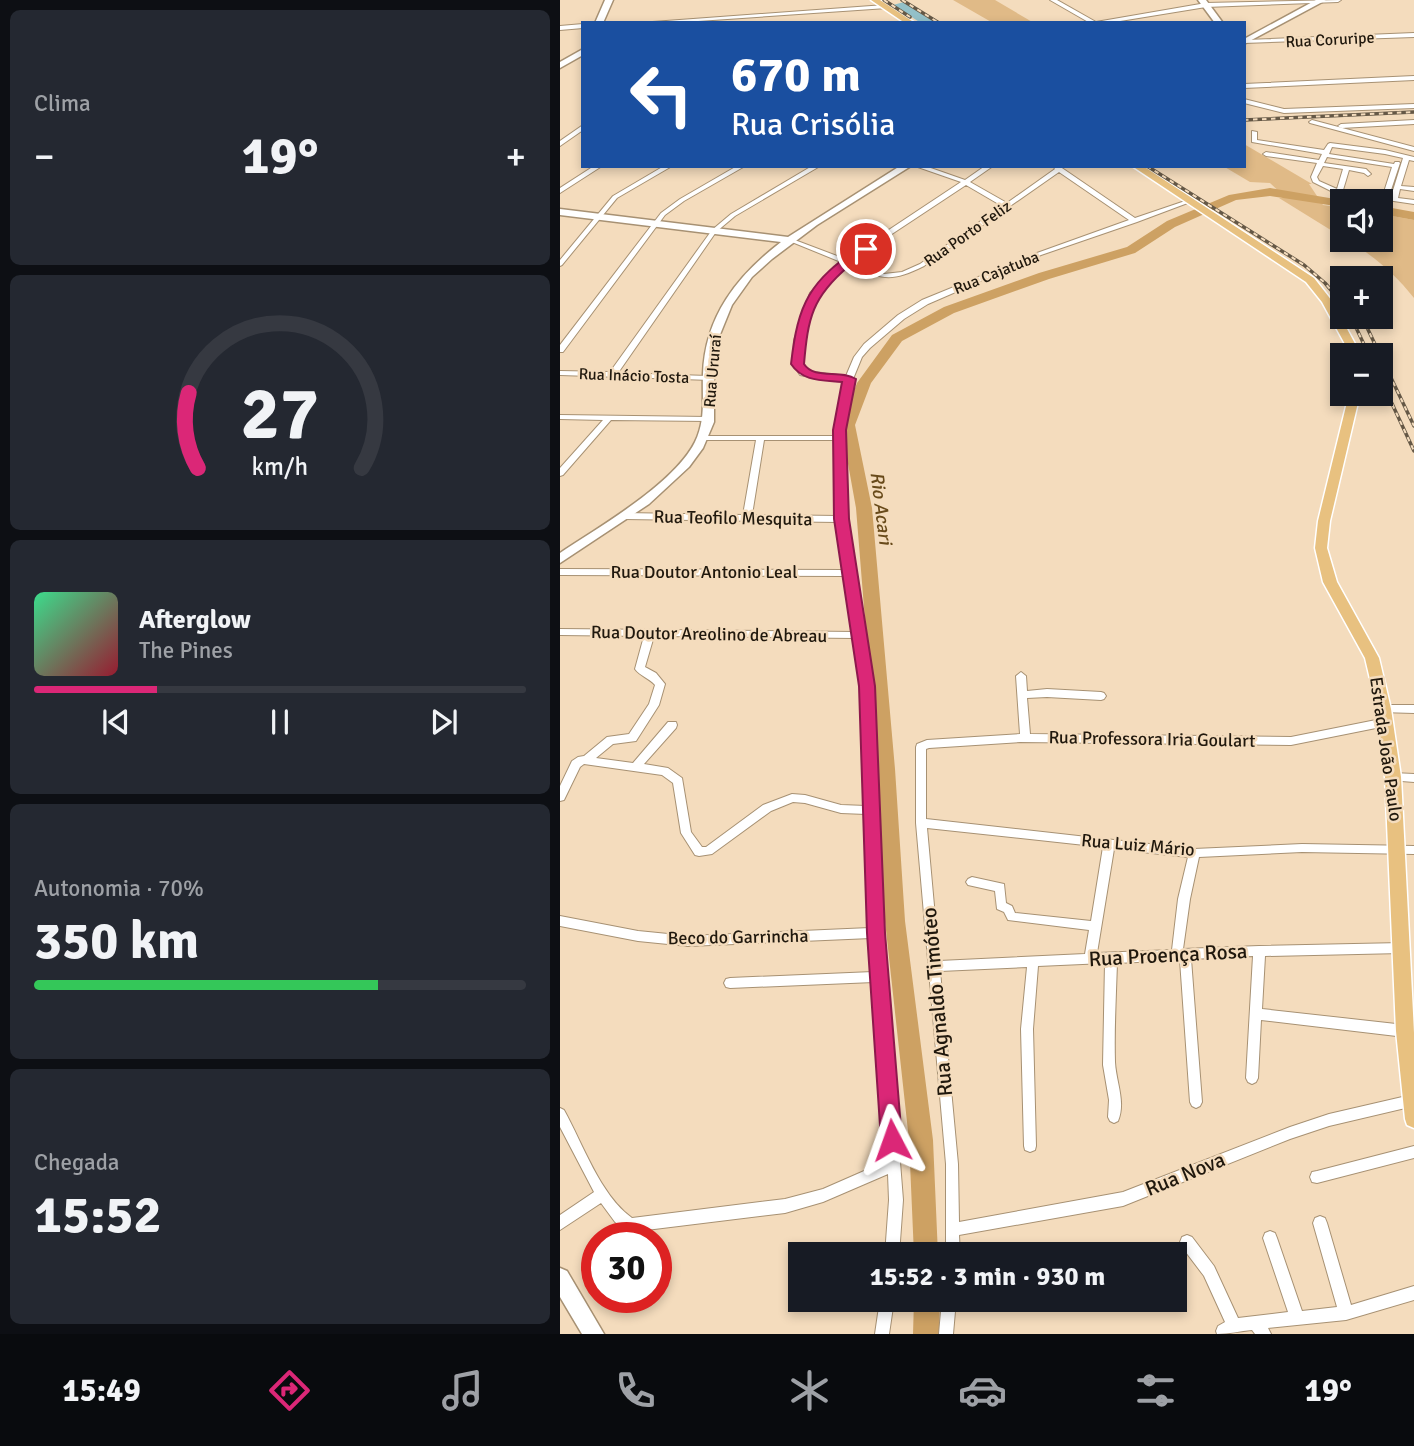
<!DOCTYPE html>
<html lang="pt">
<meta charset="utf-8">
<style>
:root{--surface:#171b24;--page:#242831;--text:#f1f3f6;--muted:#9ea1a6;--line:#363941;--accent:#db2777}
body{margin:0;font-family:Signika,sans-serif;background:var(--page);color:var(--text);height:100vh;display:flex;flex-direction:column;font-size:26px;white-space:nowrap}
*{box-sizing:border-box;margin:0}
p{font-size:23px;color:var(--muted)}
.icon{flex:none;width:38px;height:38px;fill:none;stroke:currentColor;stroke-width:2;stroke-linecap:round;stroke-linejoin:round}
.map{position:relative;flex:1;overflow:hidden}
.drawer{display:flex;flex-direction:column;gap:10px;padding:10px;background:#0d0f14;width:560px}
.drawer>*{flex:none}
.hud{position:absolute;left:21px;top:21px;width:665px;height:147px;border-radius:0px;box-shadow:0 4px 10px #0003;background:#1a4fa0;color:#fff;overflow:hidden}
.tools{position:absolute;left:770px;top:189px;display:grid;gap:14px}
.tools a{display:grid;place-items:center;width:63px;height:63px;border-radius:0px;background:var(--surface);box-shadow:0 4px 10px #0003;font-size:35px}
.speed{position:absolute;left:21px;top:1222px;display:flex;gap:14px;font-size:35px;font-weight:700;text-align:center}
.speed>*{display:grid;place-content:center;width:91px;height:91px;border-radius:50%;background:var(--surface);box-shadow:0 4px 10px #0003;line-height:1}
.speed .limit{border:10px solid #d22;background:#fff;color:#111}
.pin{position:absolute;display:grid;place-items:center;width:60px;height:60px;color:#fff;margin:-30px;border:4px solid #fff;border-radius:50%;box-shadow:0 2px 7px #0007}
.me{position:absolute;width:77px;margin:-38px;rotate:356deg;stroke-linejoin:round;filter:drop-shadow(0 0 5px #0008)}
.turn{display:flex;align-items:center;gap:24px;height:147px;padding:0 35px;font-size:32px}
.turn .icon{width:91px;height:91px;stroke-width:2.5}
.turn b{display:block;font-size:49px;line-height:60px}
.big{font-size:52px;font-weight:800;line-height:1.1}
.drawer .tile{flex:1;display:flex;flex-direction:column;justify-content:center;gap:10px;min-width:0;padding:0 24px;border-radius:10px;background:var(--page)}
.drawer .dial{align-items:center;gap:0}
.dial svg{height:182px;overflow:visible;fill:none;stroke:var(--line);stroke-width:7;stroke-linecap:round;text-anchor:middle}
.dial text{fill:var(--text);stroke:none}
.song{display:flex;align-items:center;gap:21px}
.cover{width:84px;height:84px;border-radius:10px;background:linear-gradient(135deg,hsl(150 70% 55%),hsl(350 70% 35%))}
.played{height:7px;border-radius:4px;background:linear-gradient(90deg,var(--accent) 25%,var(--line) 25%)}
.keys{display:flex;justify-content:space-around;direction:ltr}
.heat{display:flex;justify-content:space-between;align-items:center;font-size:38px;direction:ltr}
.charge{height:10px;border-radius:5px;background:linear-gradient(90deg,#34c759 70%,var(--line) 0)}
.trip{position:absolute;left:228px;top:1242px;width:399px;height:70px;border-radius:0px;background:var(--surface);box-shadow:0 4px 10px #0003;font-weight:800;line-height:70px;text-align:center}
.menu{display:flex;height:112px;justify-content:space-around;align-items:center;background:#090b0e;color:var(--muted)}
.menu .icon{width:49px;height:49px}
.menu .on{color:var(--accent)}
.menu b{font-size:32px;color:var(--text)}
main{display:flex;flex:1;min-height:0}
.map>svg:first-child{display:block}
.green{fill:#e0ba87}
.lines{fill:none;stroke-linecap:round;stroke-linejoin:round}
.river{fill:#cda163;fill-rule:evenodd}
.building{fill:#93c0c8}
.street-casing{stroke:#a79173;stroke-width:2}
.secondary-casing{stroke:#a79173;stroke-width:3}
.primary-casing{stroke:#fff;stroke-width:3}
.street{fill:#fff;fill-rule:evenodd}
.secondary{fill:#fff;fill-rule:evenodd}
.primary{fill:#e8c180;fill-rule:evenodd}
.rail-casing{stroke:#655846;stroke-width:3.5}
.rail{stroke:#f4dcbd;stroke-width:2;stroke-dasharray:4.5;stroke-linecap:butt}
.route{fill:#db2777;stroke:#8e194d;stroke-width:2}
.labels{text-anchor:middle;stroke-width:5;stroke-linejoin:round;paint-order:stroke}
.far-street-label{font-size:16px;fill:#20180d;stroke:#f4dcbd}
.street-label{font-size:18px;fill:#20180d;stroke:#f4dcbd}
.water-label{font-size:19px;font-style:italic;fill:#684a1a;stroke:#f4dcbd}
.near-street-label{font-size:21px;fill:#20180d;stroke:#f4dcbd}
</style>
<main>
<section class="drawer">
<div class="tile"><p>Clima</p>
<div class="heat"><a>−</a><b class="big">19°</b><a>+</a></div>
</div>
<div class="tile dial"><svg viewBox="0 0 100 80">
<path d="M14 69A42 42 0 1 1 86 69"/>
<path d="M14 69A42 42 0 0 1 10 36" stroke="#db2777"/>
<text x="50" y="56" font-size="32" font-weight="700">27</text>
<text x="50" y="72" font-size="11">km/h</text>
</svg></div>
<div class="tile">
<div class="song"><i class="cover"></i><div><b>Afterglow</b><p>The Pines</p></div></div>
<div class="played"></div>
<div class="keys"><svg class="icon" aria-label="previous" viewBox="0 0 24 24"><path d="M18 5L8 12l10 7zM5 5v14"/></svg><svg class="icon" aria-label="pause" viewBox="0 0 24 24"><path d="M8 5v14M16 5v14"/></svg><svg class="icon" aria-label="next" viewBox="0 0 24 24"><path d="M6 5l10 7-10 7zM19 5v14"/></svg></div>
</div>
<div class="tile"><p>Autonomia · 70%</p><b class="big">350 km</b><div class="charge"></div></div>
<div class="tile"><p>Chegada</p><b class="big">15:52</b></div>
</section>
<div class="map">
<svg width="854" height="1334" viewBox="0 0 854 1334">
<rect width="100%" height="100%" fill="#f4dcbd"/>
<path class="green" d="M 393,0 L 435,0 L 474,23 L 433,23 Z
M 684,144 L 752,184 L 749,184 L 763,205 L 782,208 L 782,237 L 719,198 L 726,198 L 710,183 L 690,182 L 663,166 L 684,166 Z
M 821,214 L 854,220 L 854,298 C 835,274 814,256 787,240 L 821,240 Z"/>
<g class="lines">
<path class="river" d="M 710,188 L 787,201 L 782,201 L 782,207 L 710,196 L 676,200 L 615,227 L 575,253 L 489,279 L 394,313 L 342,341 L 311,383 L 295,425 L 312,508 L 335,769 L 345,921 L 373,1140 L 378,1255 L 354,1255 L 349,1140 L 325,921 L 317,769 L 296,508 L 281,425 L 297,383 L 332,335 L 384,307 L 479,273 L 567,247 L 607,221 L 669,195 Z
M 821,206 L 854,212 L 854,220 L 821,214 Z
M 354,1300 L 380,1300 L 379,1334 L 353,1334 Z"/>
</g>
<path class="building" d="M 344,2 L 377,23 L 361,23 L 333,5 Z"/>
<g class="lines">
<defs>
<path id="street" d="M 490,0 L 497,0 L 536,22 L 646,3 L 781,0 L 778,2 L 646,7 L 548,23 L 530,23 Z
M 325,5 L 328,7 L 327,8 L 109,23 L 79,23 Z
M 23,24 L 23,28 L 0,30 L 0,26 Z
M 854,33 L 854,37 L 684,43 L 684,41 L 686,40 Z
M 854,76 L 854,80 L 684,88 L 684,84 Z
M 684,99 L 724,109 L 854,104 L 854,108 L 724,113 L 684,103 Z
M 752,120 L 854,147 L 854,151 L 750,123 L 749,122 Z
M 854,120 L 854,124 L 781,128 L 778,126 L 781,124 Z
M 23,125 L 23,130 L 0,146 L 0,141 Z
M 692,131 L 697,132 L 697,140 L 764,150 L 768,144 L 770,143 L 825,150 L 854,157 L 854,161 L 849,160 L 841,186 L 854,187 L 854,191 L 840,189 L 838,198 L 854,200 L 854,204 L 773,192 L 753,182 L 751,177 L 757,163 L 706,156 L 703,154 L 706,152 L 759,160 L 762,154 L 692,142 ZM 772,147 L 825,154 L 843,158 L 831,197 L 829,196 L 840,163 L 839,162 L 835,162 L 834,164 L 769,154 ZM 767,157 L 832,167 L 823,195 L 783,190 L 789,170 L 804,173 L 808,176 L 811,174 L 806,169 L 764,163 ZM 763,166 L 783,169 L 777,189 L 759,181 L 757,177 Z
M 34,166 L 42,166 L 0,193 L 0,188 Z
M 104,166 L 112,166 L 57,198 L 2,265 L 0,266 L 0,260 L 53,196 Z
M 177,166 L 185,166 L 124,201 L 105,215 L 3,352 L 0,352 L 0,345 L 101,213 L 120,199 Z
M 252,166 L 260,166 L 175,216 L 156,232 L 58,373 L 148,376 L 151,376 L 151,380 L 0,375 L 0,371 L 50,372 L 152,230 L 171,214 Z
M 355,166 L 365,166 L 405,180 L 425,166 L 433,166 L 410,182 L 447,203 L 495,169 L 493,166 L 499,166 L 575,218 L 628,200 L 633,201 L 577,222 L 481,255 L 368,304 L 344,319 L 310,348 L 302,357 L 293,379 L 284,430 L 286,519 L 312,686 L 322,933 L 343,1200 L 339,1255 L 325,1255 L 329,1200 L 328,1174 L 263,1202 L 225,1213 L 70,1232 L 55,1222 L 41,1203 L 0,1230 L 0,1215 L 34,1192 L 0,1127 L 0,1108 L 4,1110 C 23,1144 40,1195 72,1218 L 225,1199 L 263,1189 L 327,1161 L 314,982 L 170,988 L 166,987 L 164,983 L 166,979 L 170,978 L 313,972 L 311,938 L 128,946 L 78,941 L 0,926 L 0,916 L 78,931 L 128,936 L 310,928 L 306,814 L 281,813 L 245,803 L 233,802 L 211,811 L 152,854 L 139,856 L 135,855 L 121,833 L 113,783 L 102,775 L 24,764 L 20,767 L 4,800 L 0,801 L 0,786 L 12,761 L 18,757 L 24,756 L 47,737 L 69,734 L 89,704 L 95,685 C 89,678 80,676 75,669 L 84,636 L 0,635 L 0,629 L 294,632 L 286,576 L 0,575 L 0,569 L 285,570 L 278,522 L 64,519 L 60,516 L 64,513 L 183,515 L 196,440 L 144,440 L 140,438 L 141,436 L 276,436 L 285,381 L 250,377 L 240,375 L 233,364 L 234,340 L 250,293 L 281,262 L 227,240 L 232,239 L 285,259 L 401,182 ZM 499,172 L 569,220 L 477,253 L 362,300 L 338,315 L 304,344 L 294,357 L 286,376 L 246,371 L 241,364 L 242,340 L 257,294 L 287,264 C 322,278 328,284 364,266 ZM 406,185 L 442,206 L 360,264 L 342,272 L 324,274 L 291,261 ZM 204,440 L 276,440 L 278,516 L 192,515 ZM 94,636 L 295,638 L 302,686 L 306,806 L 281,805 L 245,795 L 232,794 L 203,805 L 146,847 L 142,847 L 131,832 L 122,778 L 108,768 L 84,764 L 116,728 L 117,725 L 116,722 L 108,722 L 73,763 L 36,758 L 53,744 L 76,741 L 99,705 L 105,684 L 96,673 L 85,667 Z
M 0,415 L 148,417 L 152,419 L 148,421 L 51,420 L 3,475 L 0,476 L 0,468 L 43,420 L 0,419 Z
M 461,672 L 466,676 L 467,691 L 487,689 L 541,692 L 544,693 L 546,696 L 544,699 L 541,700 L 487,697 L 467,698 L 470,734 L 731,737 L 826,718 L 830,719 L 831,722 L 830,725 L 826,726 L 731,745 L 460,742 L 369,748 L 366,749 L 366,819 L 634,849 L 742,844 L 854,846 L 854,854 L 742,852 L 639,857 L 630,899 L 623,949 L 699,946 L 842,943 L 846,944 L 848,948 L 846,952 L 842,953 L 705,956 L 702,1009 L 845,1025 L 849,1027 L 851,1031 L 849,1035 L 845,1037 L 701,1020 L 698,1078 L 696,1082 L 692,1084 L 688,1082 L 686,1078 L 693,956 L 631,959 L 642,1102 L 640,1106 L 636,1108 L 632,1106 L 630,1102 L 620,960 L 557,963 C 556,996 554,1029 555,1062 C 556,1082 566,1102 558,1121 L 554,1123 L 550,1121 L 548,1117 L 549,1100 L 543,1065 L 545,963 L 478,966 L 473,1029 L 476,1146 L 475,1150 L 470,1152 L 465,1150 L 464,1146 L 461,1029 L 467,967 L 380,971 L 398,1164 L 399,1222 L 563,1192 L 730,1127 L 769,1114 L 851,1095 L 854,1096 L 854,1106 L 769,1126 L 730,1139 L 563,1206 L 399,1235 L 400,1255 L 386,1255 L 386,1164 L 356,823 L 356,747 L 357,744 L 367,740 L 460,734 L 456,676 ZM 367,828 L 543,847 L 531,921 L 455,913 L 452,906 L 446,903 L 444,884 L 412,877 L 408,879 L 406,882 L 408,885 L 435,891 L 437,909 L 444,912 L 448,920 L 529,930 L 525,954 L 379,961 ZM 554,849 L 628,857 L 618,899 L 612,950 L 537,953 Z
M 824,705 L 854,705 L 854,713 L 820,712 L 819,709 L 820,706 Z
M 833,773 L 854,774 L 854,782 L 829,780 L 828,777 L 829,774 Z
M 854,1146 L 854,1158 L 757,1183 L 752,1182 L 750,1177 L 752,1172 L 757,1171 Z
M 760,1216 L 765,1218 L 767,1223 L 791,1305 L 854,1286 L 854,1300 L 786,1320 L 708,1328 L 711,1334 L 695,1334 L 692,1330 C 680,1331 669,1334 657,1334 L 656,1331 L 658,1326 L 665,1322 L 644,1276 L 622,1247 L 620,1242 L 622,1237 L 627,1235 L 632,1237 L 654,1266 L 678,1318 L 728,1312 L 703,1238 L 705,1233 L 710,1231 L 715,1233 L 717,1238 L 742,1311 L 777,1307 L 753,1223 L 755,1218 Z
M 320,1300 L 334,1300 L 329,1334 L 315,1334 Z
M 382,1300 L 396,1300 L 393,1334 L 379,1334 Z"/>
<path id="secondary" d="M 45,0 L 53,0 L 43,23 L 35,23 Z
M 638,0 L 646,0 L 663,23 L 655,23 Z
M 756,0 L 766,0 L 684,44 L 684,39 Z
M 23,49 L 23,55 L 0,68 L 0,62 Z
M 340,166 L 351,166 L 257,225 L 212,259 L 192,277 L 172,305 L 159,337 L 154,372 L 154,422 L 143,448 L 129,467 L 89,504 L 0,563 L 0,553 C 39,527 114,484 135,442 C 146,420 142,398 143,374 C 145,316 177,276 221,242 L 0,215 L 0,209 L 228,237 Z
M 0,1268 L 7,1271 L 44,1334 L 22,1334 L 0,1297 Z"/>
<path id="primary" d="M 311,0 L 320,0 L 355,23 L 345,23 Z
M 572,166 L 583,166 L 754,278 L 772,301 L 801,355 L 791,355 L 762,302 L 746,282 Z
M 789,394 L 800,394 L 770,521 L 767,548 L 777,582 L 819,658 L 831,709 L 841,777 L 854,1033 L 854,1128 L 847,1125 L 845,1119 L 836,1031 L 825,777 L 817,709 L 805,658 L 763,582 L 755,548 L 758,521 Z"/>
</defs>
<use href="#street" class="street-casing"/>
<use href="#secondary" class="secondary-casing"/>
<use href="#primary" class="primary-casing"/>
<use href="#street" class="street"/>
<use href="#secondary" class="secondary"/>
<use href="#primary" class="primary"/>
<defs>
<path id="rail" d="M 324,0 L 350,17
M 342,0 L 379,23
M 684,120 L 854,112
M 587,166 L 744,265 L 765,283 L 782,303
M 791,317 L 809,355
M 802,317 L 854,426
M 821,380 L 854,451"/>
</defs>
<use href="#rail" class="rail-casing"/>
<use href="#rail" class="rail"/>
</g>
<path class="route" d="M 302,246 L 311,249 C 305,255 296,259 289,266 C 252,297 248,318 244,364 C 254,380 281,369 296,379 L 286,430 L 289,519 L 315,686 L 325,933 L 342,1140 L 339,1147 L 332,1150 L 324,1147 L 321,1140 L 307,933 L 299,686 L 274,519 L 273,430 L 282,382 C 262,380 243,382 231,364 C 238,303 249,281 302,246 Z"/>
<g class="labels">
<g class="far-street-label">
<text transform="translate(770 39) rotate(-3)" y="6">Rua Coruripe</text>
<text transform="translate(407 233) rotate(-35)" y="6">Rua Porto Feliz</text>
<text transform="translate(436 272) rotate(-22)" y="6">Rua Cajatuba</text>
<text transform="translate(152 371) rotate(-85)" y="6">Rua Ururaí</text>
<text transform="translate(74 375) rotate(2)" y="6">Rua Inácio Tosta</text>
</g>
<g class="street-label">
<text transform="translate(173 518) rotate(1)" y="6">Rua Teofilo Mesquita</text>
<text x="144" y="578">Rua Doutor Antonio Leal</text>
<text transform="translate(149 634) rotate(1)" y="6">Rua Doutor Areolino de Abreau</text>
<text transform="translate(592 739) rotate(1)" y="6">Rua Professora Iria Goulart</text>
<text transform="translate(826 749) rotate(82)" y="6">Estrada João Paulo</text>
<text transform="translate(578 845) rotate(5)" y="6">Rua Luiz Mário</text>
<text transform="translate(178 937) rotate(-1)" y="6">Beco do Garrincha</text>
</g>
<g class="water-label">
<text transform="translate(322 508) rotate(83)" y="7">Rio Acari</text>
</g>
<g class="near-street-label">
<text transform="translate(608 955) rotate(-3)" y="7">Rua Proença Rosa</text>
<text transform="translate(377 1002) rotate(-95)" y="7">Rua Agnaldo Timóteo</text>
<text transform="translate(625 1174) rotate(-22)" y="7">Rua Nova</text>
</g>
</g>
</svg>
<div class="tools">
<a><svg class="icon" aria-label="sound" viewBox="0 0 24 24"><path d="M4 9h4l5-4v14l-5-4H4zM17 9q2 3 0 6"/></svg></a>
<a>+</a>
<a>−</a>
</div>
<div class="speed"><div class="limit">30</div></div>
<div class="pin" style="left:306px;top:249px;background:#d93025"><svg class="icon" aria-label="arrive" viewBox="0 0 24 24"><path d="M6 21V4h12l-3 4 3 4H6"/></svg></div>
<svg class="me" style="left:332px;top:1140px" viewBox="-20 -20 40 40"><path d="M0-17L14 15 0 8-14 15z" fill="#db2777" stroke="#fff" stroke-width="4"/></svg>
<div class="trip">15:52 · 3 min · 930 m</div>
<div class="hud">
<div class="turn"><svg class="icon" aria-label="left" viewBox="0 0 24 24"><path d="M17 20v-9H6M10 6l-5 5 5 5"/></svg><div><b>670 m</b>Rua Crisólia</div></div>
</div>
</div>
</main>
<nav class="menu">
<b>15:49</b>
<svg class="icon on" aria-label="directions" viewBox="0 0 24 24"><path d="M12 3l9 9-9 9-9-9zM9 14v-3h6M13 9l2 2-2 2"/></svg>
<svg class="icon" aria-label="music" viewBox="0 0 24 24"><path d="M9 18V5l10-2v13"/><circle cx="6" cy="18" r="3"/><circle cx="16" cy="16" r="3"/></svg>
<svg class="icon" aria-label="phone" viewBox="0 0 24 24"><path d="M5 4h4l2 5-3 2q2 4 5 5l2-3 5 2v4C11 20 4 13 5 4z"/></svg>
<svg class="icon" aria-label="climate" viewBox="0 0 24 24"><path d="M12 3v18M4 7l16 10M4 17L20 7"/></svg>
<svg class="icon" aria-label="car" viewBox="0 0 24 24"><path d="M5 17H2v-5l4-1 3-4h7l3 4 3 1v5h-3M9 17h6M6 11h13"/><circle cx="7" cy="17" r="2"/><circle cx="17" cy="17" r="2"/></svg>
<svg class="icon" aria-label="filters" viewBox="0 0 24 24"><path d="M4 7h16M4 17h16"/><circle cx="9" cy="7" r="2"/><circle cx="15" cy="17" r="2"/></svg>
<b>19°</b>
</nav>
